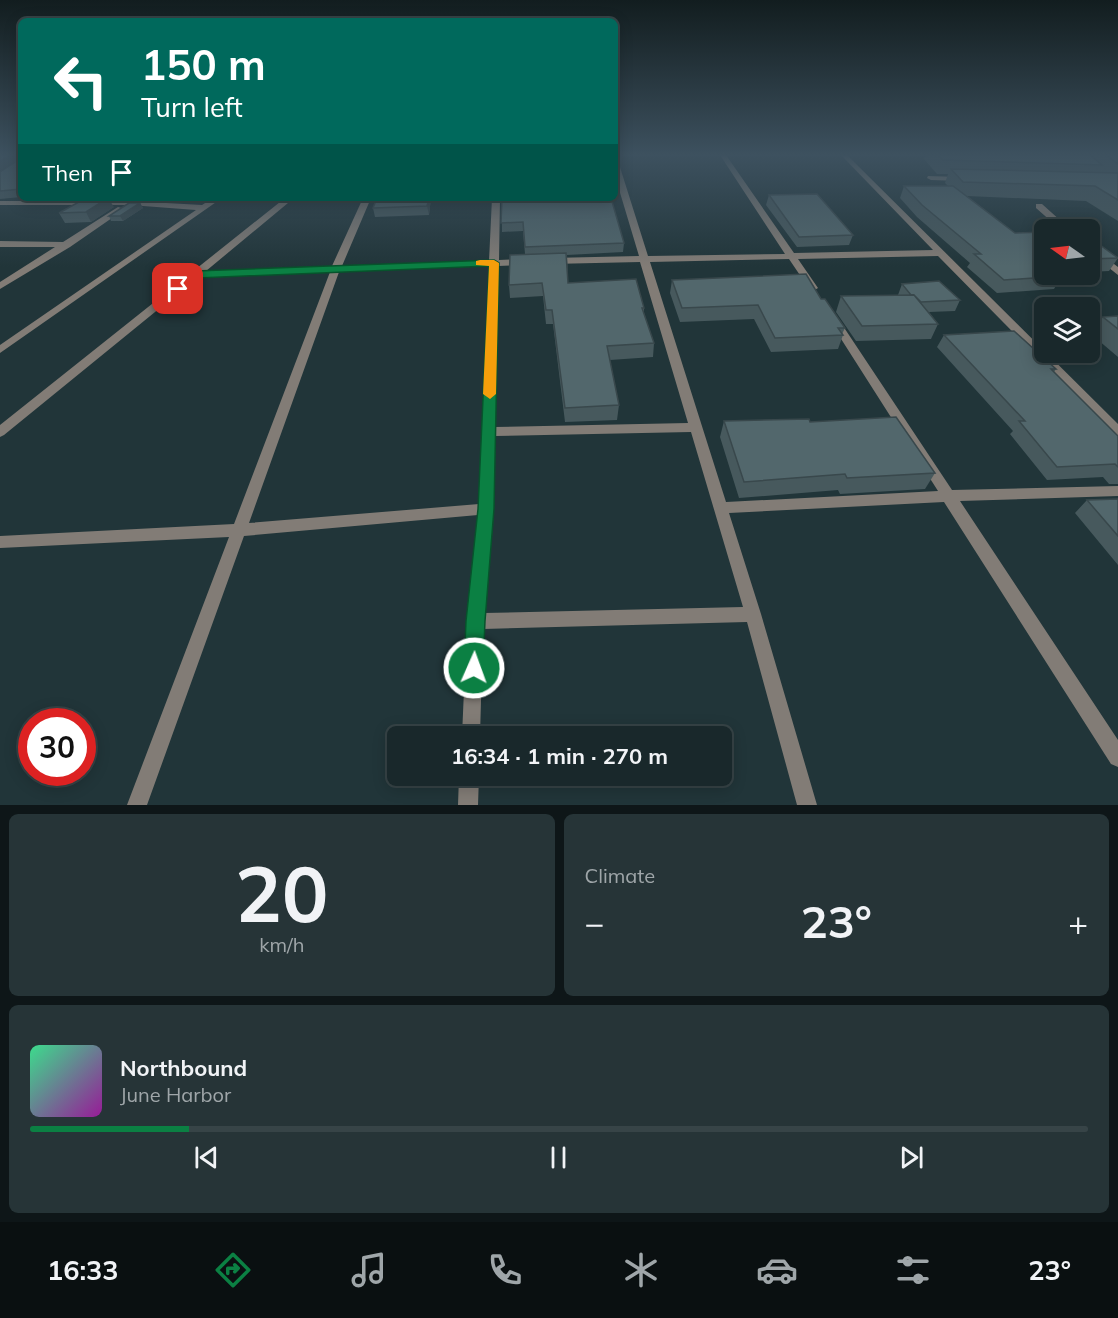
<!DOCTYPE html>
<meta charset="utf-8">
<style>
:root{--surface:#19282b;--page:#263437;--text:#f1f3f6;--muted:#9fa6a9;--line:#374447;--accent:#0b8043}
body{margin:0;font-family:Mulish,sans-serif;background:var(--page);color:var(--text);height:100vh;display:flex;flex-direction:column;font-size:22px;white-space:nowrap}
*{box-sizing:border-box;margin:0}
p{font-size:20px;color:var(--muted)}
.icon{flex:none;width:33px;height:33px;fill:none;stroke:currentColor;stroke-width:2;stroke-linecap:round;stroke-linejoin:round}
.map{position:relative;height:805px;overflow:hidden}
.panel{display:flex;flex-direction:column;gap:9px;padding:9px;background:#0e1618;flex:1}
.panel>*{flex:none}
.top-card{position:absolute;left:18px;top:18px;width:600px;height:183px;border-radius:9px;box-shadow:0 3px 15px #0003,0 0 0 2px var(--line);background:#00695c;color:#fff;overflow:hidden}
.needle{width:39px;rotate:284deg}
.buttons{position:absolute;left:1034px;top:219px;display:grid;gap:12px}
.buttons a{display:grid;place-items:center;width:66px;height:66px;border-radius:9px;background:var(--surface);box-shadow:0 3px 15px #0003,0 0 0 2px var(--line);font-size:30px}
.speed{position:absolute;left:18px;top:708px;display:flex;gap:12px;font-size:30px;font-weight:700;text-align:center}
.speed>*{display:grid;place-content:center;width:78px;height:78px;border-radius:50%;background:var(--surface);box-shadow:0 3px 15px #0003,0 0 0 2px var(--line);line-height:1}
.speed .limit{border:9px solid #d22;background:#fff;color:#111}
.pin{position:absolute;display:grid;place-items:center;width:51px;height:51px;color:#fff;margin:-26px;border-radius:12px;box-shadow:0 3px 9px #0006}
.me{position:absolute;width:66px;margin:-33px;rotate:2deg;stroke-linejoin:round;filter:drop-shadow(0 0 4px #0008)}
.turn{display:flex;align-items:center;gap:21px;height:126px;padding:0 24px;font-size:27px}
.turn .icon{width:78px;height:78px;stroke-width:2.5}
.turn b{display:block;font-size:42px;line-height:51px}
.then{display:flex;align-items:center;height:57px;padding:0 24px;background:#0003;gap:12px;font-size:22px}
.big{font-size:45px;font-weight:700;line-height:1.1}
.panel .widget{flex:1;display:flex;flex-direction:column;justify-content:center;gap:9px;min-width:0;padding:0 21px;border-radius:9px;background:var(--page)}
.panel .dial{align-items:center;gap:0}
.dial b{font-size:78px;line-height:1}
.song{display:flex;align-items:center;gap:18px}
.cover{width:72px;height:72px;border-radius:9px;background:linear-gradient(135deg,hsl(150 70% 55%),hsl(300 70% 35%))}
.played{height:6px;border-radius:3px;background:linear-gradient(90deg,var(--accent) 15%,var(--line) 15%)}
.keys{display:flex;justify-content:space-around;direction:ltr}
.heat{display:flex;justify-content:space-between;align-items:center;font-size:33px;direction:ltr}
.panel .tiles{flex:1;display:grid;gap:9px;grid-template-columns:1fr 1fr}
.widget:last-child{grid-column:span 2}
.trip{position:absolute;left:387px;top:726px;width:345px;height:60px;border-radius:9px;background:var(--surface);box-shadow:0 3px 15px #0003,0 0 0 2px var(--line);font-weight:700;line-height:60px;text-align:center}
.dock{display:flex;height:96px;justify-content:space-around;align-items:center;background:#0a1011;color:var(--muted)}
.dock .icon{width:42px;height:42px}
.dock .current{color:var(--accent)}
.dock b{font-size:27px;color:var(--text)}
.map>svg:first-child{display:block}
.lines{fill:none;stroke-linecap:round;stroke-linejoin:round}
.street{fill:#827c76;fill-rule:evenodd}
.wall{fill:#47595d}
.shaded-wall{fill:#39484c}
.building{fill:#52676c;stroke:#39484c;stroke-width:1.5}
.route{fill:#0b8043;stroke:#07532c;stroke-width:1.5}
.slow{fill:#f59e0b}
</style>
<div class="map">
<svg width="1118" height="805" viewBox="0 0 1118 805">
<rect width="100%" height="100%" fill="#213539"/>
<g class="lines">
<path class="street" d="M 720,155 L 726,155 L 794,253 L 933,250 L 841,155 L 847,155 L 1118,424 L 1118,437 L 1114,435 L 938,256 L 798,259 L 818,288 L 813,291 L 810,290 L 789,259 L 650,262 L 726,502 L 938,491 L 829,320 L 834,317 L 839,320 L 952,490 L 1118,486 L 1118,496 L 960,501 L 1118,740 L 1118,767 L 1111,764 L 944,502 L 729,513 L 761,614 L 817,805 L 797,805 L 747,622 L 483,629 L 480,736 L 462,736 L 467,621 L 478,515 L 244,536 L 147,805 L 127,805 L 229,537 L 0,548 L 0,536 L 234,524 L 330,272 L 198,277 L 4,435 L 0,437 L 0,425 L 285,198 L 294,198 L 206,271 L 332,266 L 363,198 L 371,198 L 342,266 L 489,261 L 492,198 L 500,198 L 499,260 L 525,259 L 530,262 L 525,265 L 498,266 L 495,427 L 688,423 L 640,262 L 551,264 L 546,261 L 551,258 L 639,256 L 615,176 L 615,162 L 619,164 L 648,256 L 785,254 ZM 489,266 L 479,504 L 249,523 L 339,272 ZM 691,432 L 743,607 L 484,613 L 493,509 L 495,436 Z
M 928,176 L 961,177 L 965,179 L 961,181 L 931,180 L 927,178 Z
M 213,198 L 222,198 L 0,353 L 0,345 L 196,210 L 130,205 L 0,205 L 0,201 L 130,201 L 202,205 Z
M 1036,204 L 1042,204 L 1071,230 L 1061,230 L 1036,208 Z
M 118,207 L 125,209 L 70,247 L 0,289 L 0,282 L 55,247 L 0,247 L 0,241 L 63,242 Z
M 1089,245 L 1118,267 L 1118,275 L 1089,252 Z
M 459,776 L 479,776 L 478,805 L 458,805 Z"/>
</g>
<path class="wall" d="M 21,155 L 21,197 L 0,199 L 0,172 L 14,162 Z
M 926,155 L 1118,155 L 1118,221 L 1086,201 L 967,196 L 1015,233 L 1044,232 L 1044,274 L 1062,276 L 1054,289 L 997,293 L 967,267 L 970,263 L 917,217 L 900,198 L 904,186 L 948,186 L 945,183 L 948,174 L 937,174 L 924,159 Z
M 769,195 L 853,235 L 849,245 L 797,247 L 766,205 Z
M 109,198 L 159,198 L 156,200 Z
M 377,198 L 442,198 L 431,198 L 429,215 L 375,217 L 373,208 Z
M 502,198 L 613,198 L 612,204 L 624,243 L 623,252 L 567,255 L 568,283 L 644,308 L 644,313 L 654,343 L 653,357 L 610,360 L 619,405 L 617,420 L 565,422 L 553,324 L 546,324 L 543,296 L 510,298 L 509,285 L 525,254 L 523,231 L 502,232 Z
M 140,203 L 143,208 L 123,221 L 111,221 L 109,216 Z
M 114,207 L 91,222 L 65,223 L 59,213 Z
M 1089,237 L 1118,258 L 1109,271 L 1089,272 Z
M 672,280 L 821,299 L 845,328 L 842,334 L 843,335 L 838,349 L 771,352 L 754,319 L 680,322 L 670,293 Z
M 902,284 L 960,300 L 955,311 L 929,312 L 938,324 L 931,339 L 856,341 L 836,312 L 841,296 L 898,295 Z
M 1118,316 L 1118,357 L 1091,334 L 1103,317 Z
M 944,335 L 1056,369 L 1054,372 L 1118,436 L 1118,484 L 1109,484 L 1103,477 L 1047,480 L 1010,434 L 1013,431 L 937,347 Z
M 724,421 L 810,422 L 935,473 L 925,489 L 840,494 L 838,490 L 739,498 L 720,437 Z
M 1118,499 L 1118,565 L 1075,513 L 1087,500 Z"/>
<path class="shaded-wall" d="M 11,155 L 19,155 L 21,158 L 0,171 L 0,161 Z
M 108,198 L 114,207 L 91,222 L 86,212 Z
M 429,198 L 431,198 L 429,215 L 427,206 Z
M 140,203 L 143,208 L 123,221 L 120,216 Z"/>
<path class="building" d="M 0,155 L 11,155 L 0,161 Z
M 18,155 L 21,155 L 21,189 L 0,191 L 0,172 L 18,160 Z
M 938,155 L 1090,155 L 1102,165 L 943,160 Z
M 1106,155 L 1118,155 L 1118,164 Z
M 951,169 L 1118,173 L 1118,200 L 1095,186 L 963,182 Z
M 904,186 L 953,186 L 1015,233 L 1044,232 L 1044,260 L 1042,261 L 1044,262 L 1044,274 L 1060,274 L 1062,276 L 1004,280 L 974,254 L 981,254 L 922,205 Z
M 817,194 L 853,235 L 799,237 L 769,195 Z
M 86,198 L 108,198 L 86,212 L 59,213 Z
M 377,198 L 429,198 L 427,206 L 373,208 Z
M 502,198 L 611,198 L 624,243 L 525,247 L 523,222 L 501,223 Z
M 129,203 L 140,203 L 120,216 L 109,216 Z
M 1089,237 L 1118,258 L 1089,259 Z
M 566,253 L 568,283 L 636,279 L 644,308 L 642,308 L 654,343 L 607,346 L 619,405 L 565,408 L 552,310 L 546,310 L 542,283 L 509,285 L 510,255 Z
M 806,274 L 821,299 L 825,299 L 845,328 L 838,328 L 843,335 L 775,338 L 758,305 L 682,308 L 672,280 Z
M 939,281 L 960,300 L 921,302 L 914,295 L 911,295 L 902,284 Z
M 914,295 L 938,324 L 862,326 L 841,296 Z
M 1118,316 L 1118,329 L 1103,317 Z
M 1014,331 L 1056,369 L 1051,369 L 1118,436 L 1118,467 L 1115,464 L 1057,467 L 1019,421 L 1025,421 L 944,335 Z
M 896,417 L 935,473 L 847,478 L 845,474 L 744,482 L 724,421 L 809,419 L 810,422 Z
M 1118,499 L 1118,536 L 1087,500 Z"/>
<linearGradient id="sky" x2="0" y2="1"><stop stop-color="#121d1f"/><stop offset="0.58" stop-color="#3d515f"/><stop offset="1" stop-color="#3d515f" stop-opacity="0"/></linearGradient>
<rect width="1118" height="267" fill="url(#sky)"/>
<path class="route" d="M 494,260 L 499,263 L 494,509 L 485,621 L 483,668 L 481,674 L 474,677 L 467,674 L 464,668 L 466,621 L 478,509 L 489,266 L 198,278 L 182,291 L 174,291 L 173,289 L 196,271 Z"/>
<path class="slow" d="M 480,260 L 494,260 L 499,263 L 496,394 L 490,399 L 483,394 L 489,266 L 476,265 L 476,261 Z"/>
</svg>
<div class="buttons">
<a><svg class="needle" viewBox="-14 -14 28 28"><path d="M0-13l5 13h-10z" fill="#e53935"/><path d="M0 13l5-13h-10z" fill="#9fa6a9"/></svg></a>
<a><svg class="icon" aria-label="layers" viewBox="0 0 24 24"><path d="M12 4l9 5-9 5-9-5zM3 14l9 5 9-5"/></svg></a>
</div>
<div class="speed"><div class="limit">30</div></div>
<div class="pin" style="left:178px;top:289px;background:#d93025"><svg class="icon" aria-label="arrive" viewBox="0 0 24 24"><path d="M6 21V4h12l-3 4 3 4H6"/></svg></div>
<svg class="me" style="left:474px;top:668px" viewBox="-20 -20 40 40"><circle r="17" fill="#0b8043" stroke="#fff" stroke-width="3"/><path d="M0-11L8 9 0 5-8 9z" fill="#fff"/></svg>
<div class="trip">16:34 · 1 min · 270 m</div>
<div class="top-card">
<div class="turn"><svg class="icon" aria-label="left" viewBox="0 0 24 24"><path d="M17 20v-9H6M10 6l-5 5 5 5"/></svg><div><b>150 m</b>Turn left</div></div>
<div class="then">Then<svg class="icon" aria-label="arrive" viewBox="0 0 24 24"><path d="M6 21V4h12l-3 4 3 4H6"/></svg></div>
</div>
</div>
<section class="panel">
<div class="tiles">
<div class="widget dial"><b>20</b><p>km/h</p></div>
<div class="widget"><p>Climate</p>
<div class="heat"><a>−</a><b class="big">23°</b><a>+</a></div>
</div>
<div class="widget">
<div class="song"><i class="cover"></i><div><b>Northbound</b><p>June Harbor</p></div></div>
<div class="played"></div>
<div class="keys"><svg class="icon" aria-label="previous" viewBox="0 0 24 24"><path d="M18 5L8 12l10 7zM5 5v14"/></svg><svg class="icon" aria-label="pause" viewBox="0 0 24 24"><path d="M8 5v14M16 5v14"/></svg><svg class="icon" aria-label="next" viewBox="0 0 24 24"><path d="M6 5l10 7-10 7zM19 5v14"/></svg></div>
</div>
</div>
</section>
<nav class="dock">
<b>16:33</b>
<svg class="icon current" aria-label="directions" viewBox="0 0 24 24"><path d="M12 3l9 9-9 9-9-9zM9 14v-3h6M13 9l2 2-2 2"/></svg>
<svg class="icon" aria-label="music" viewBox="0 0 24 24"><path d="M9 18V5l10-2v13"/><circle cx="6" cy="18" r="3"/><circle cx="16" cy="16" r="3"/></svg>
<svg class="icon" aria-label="phone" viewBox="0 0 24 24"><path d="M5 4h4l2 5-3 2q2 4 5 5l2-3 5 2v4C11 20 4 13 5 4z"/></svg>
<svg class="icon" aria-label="climate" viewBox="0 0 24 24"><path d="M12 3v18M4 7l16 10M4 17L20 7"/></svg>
<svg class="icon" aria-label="car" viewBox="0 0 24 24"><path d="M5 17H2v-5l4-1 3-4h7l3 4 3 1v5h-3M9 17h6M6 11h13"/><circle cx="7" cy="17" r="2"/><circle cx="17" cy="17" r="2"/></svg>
<svg class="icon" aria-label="filters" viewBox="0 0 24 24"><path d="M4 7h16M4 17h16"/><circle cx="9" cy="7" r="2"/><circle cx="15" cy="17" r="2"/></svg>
<b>23°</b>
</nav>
